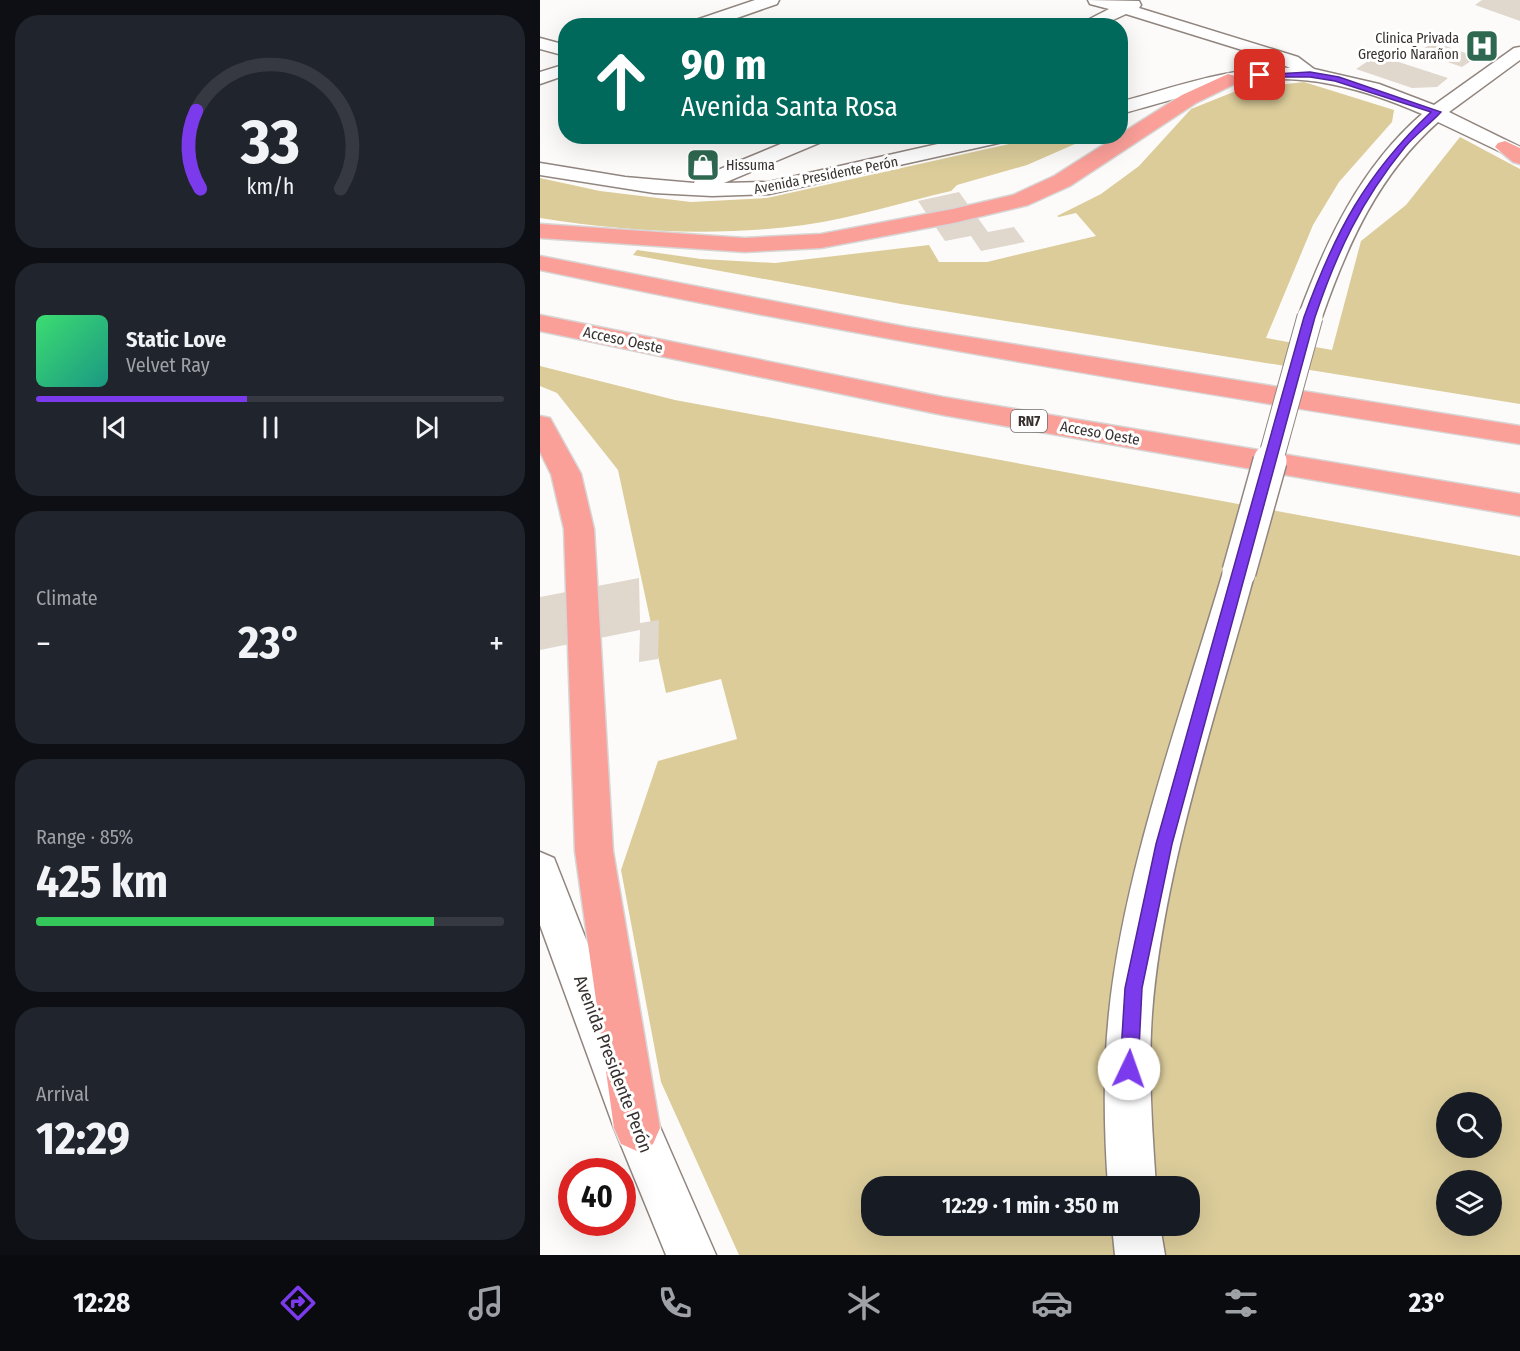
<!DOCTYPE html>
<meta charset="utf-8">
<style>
:root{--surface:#171b24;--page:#20242c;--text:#f1f3f6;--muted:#9ea1a6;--line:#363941;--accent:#7c3aed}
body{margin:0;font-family:"Fira Sans Condensed",sans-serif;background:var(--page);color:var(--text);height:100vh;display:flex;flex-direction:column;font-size:22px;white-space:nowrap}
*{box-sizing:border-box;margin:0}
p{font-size:20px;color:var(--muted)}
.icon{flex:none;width:33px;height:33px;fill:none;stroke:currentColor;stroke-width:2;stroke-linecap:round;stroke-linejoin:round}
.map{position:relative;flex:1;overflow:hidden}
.panel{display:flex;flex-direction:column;gap:15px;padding:15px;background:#0d0f14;width:540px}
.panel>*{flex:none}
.top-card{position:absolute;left:18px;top:18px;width:570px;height:126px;border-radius:24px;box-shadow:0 6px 24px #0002;background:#00695c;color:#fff;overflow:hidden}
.tools{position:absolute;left:896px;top:1092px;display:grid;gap:12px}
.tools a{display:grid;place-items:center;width:66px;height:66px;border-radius:50%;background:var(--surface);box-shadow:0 6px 24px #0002;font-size:30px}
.speed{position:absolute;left:18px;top:1158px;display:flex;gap:12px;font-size:30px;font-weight:700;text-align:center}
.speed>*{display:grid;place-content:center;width:78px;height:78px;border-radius:50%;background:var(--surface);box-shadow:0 6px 24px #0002;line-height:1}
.speed .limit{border:9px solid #d22;background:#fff;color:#111}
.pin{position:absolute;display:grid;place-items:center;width:51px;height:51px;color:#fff;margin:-26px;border-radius:12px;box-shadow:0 3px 9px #0006}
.me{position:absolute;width:66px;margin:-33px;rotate:3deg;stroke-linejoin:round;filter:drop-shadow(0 0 4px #0008)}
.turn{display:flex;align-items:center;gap:21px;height:126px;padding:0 24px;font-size:27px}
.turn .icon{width:78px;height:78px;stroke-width:2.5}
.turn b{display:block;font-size:42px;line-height:51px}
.big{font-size:45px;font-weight:700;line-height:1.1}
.panel .widget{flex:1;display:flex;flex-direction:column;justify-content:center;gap:9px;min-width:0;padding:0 21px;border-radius:24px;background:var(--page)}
.panel .dial{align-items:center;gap:0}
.dial svg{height:156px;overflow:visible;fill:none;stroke:var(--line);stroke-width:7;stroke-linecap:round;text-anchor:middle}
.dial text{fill:var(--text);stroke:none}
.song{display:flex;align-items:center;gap:18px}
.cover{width:72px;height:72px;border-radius:9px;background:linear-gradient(135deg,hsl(140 70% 55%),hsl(170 70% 35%))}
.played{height:6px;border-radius:3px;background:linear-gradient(90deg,var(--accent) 45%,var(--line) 45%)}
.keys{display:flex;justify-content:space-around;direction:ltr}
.heat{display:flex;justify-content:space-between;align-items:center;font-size:33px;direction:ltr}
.charge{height:9px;border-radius:4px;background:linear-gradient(90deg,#34c759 85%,var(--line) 0)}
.trip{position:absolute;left:321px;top:1176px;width:339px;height:60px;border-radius:24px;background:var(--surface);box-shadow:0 6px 24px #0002;font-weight:700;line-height:60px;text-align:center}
.menu{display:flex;height:96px;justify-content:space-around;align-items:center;background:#090b0e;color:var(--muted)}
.menu .icon{width:42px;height:42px}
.menu .current{color:var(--accent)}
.menu b{font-size:27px;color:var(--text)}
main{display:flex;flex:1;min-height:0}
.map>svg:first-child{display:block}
.green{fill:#dbcc9a;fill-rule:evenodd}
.building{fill:#e0d7cd}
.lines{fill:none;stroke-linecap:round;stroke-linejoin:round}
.minor-casing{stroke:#91857f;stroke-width:3}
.highway-casing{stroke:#d7d6d5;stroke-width:3}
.minor{fill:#fff;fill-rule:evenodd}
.highway{fill:#fb9f99;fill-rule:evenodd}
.minor-bridge-far1-casing{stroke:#91857f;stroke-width:27;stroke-linecap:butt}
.minor-bridge-casing{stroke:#91857f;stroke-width:36;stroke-linecap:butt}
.minor-bridge-far1{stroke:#fff;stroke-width:25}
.minor-bridge{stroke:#fff;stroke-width:33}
.route{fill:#7c3aed;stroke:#51269a;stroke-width:1.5}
.labels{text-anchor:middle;stroke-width:6;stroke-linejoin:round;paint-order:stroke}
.far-poi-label{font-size:14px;fill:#36302e;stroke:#fff;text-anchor:end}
.far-street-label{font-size:14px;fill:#36302e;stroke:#fff}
.shield{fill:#fff;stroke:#726e6d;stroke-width:1.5}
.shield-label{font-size:14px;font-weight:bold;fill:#36302e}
.street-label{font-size:15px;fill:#36302e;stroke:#fff}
.near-street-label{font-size:18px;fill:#36302e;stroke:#fff}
</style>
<main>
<section class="panel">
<div class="widget dial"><svg viewBox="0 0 100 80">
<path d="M14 69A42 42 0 1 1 86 69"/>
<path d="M14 69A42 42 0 0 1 12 29" stroke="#7c3aed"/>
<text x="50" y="56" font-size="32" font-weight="700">33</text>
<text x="50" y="72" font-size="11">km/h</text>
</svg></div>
<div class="widget">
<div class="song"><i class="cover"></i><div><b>Static Love</b><p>Velvet Ray</p></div></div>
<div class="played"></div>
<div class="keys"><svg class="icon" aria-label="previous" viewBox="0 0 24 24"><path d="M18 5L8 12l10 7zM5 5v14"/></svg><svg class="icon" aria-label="pause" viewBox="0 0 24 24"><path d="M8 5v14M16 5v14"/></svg><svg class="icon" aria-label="next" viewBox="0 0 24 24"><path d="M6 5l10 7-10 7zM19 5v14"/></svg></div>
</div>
<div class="widget"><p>Climate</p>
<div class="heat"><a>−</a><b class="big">23°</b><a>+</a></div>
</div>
<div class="widget"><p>Range · 85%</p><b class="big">425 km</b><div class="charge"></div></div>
<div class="widget"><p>Arrival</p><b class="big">12:29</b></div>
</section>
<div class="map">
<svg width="980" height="1255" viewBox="0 0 980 1255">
<rect width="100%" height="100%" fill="#fdfbf9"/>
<path class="green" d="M 764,82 L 854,110 L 852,122 L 799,182 L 773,225 L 726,338 L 792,350 L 821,241 L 866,205 L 920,137 L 980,169 L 980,404 L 361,304 L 93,255 L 97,250 L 161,259 L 235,263 L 389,245 L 399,262 L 447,262 L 556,236 L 536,213 L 519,217 L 517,216 L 561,194 L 599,166 L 651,109 L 701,89 Z
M 501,137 L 551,137 L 487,165 L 417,185 L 411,191 C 363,202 314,218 264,225 C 178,237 86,232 0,218 L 0,178 L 60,191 L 151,202 L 227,198 Z
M 0,366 L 135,400 L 980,556 L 980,1255 L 199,1255 L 121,1082 L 81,870 L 118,761 L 197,739 L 181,679 L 126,693 L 78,470 L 17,393 L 0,386 ZM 906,1102 L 951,1102 L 951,1148 L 906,1148 ZM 906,1180 L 951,1180 L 951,1226 L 906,1226 ZM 332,1186 L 650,1186 L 650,1226 L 332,1226 Z"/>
<path class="building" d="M 942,0 L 980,0 L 980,21 L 935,5 Z
M 894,42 L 937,57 L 922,67 L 878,52 Z
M 837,55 L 908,78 L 897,87 L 872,88 L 816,69 Z
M 419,192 L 448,232 L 474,227 L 485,242 L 441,251 L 431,236 L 405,241 L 378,201 Z
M 99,578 L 100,623 L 119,620 L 118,659 L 99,662 L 100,630 L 0,650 L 0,597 Z"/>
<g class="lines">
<defs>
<path id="minor" d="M 215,0 L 239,0 L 237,4 L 174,26 L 148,26 L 150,22 Z
M 548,0 L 599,1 L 601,5 L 599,8 L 758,57 L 774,69 L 839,84 L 894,105 L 974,48 L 980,47 L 980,60 L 909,112 L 980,147 L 980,161 L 898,122 C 839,174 808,243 782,317 L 779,322 L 770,325 L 761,322 L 758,317 C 786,241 820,168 882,114 C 822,88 762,71 696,83 C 657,91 619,104 580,114 L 580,102 C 636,87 692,66 750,68 L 728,58 L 586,14 L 560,26 L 536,26 L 569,9 L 550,4 Z
M 0,38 L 26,45 L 26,56 L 0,49 Z
M 26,64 L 26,75 L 0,84 L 0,72 Z
M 260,136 L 289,136 L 286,140 L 184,183 L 229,182 L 433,136 L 473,136 L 463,142 L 229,194 L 172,196 L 114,193 L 0,175 L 0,163 L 85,177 L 154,183 L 156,179 Z
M 699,560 L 710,563 L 715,572 C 677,712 623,869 612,1014 C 608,1071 612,1129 616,1186 L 568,1186 C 564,1130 563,1070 569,1013 C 584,868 642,712 683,572 L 688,563 Z
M 0,852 L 14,858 L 117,1120 L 176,1255 L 126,1255 L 74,1128 L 0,925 Z
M 572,1226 L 620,1226 L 625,1255 L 575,1255 Z"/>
<path id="highway" d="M 688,74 L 695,76 L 697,80 L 695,84 L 656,103 L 530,186 L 488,205 L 413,223 L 281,248 L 205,252 L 0,238 L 0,224 L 205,238 L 281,234 L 413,209 L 473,195 L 514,176 L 642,95 Z
M 965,141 L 980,148 L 980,164 L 973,162 L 955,147 L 958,143 Z
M 0,256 L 366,327 L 980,426 L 980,444 C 652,392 325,339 0,270 Z
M 0,315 L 403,397 L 980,494 L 980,516 L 403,415 L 0,331 Z
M 0,416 L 10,418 L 41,474 L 54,529 L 73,851 L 120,1128 L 113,1144 L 97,1151 L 81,1144 L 74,1128 L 35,851 L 24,529 L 11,474 L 0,452 Z"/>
</defs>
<use href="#minor" class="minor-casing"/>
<use href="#highway" class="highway-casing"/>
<use href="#minor" class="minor"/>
<use href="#highway" class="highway"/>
<defs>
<path id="minor-bridge-far1" d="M 730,462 L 770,317"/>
<path id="minor-bridge" d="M 699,572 L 730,461"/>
</defs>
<use href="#minor-bridge-far1" class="minor-bridge-far1-casing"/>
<use href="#minor-bridge" class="minor-bridge-casing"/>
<use href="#minor-bridge-far1" class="minor-bridge-far1"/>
<use href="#minor-bridge" class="minor-bridge"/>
</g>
<path class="route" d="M 770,72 L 799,77 L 901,112 C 890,124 876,134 865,147 C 821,201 797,252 775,317 L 632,844 L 602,988 L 598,1069 L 595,1076 L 589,1078 L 582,1076 L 580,1069 L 585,988 L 616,844 L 764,317 C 795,232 825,175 891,112 L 795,81 L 770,77 L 720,77 L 716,75 Z"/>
<defs>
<symbol id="hospital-square" viewBox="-11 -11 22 22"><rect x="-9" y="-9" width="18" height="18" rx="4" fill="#2f6850" stroke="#fff"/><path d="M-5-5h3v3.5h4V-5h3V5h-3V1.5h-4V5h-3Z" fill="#fff"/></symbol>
<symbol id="shop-square" viewBox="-11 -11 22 22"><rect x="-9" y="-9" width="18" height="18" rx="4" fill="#2f6850" stroke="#fff"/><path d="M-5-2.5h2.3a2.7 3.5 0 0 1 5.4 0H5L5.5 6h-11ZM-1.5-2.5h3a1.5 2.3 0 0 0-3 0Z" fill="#fff"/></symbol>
</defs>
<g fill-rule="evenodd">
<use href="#hospital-square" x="923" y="27" width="38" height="38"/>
<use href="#shop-square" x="144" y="146" width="38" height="38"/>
</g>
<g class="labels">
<g class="far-poi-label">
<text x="919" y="43">Clinica Privada<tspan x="919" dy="16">Gregorio Ñarañon</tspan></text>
<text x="186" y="170" text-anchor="start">Hissuma</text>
</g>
<g class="far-street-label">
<text transform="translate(286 175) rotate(-11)" y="5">Avenida Presidente Perón</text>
</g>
<rect class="shield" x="471" y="410" width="36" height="22" rx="4.5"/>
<g class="shield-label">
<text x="489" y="426">RN7</text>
</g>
<g class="street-label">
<text transform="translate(83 340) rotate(12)" y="5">Acceso Oeste</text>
<text transform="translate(560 433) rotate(10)" y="5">Acceso Oeste</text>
</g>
<g class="near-street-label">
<text transform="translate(73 1064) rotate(69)" y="6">Avenida Presidente Perón</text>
</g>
</g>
</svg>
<div class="tools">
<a><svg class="icon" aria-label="search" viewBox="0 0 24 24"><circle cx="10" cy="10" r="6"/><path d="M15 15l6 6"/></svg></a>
<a><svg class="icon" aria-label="layers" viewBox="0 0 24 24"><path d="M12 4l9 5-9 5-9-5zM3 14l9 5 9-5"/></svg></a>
</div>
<div class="speed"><div class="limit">40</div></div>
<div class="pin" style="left:720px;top:75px;background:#d93025"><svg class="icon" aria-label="arrive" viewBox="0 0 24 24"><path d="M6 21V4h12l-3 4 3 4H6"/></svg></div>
<svg class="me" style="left:589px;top:1069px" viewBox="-20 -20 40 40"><circle r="19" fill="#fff"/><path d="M0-13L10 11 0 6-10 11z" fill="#7c3aed"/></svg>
<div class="trip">12:29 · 1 min · 350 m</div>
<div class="top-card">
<div class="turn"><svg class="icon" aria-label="ahead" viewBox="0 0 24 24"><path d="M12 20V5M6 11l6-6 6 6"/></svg><div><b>90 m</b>Avenida Santa Rosa</div></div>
</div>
</div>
</main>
<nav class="menu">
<b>12:28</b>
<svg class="icon current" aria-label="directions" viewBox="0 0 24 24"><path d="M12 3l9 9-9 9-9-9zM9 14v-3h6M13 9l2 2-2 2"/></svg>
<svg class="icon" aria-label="music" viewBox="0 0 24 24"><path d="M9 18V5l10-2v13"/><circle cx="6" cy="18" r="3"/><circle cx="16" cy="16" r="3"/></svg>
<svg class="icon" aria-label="phone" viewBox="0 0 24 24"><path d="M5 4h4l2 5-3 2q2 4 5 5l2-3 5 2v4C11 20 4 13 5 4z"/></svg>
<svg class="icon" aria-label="climate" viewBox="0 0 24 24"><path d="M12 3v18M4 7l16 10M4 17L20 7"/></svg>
<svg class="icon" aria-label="car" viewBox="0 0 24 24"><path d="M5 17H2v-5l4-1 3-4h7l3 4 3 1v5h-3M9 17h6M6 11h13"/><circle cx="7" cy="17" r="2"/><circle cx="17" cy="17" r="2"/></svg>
<svg class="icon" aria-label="filters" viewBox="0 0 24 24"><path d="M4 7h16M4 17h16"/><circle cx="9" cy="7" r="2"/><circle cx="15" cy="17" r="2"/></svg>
<b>23°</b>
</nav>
